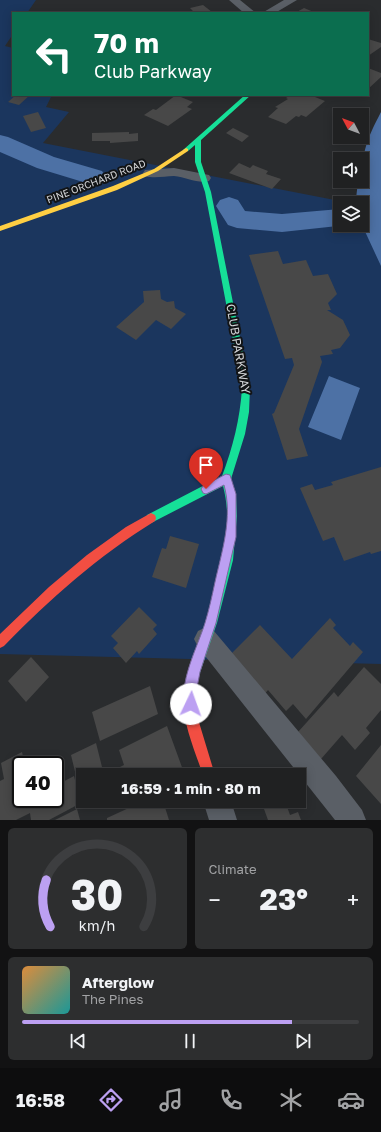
<!DOCTYPE html>
<meta charset="utf-8">
<style>
:root{--surface:#202122;--page:#2d2e2f;--text:#f1f3f6;--muted:#a2a3a5;--line:#3d3e40;--accent:#bca0f2}
body{margin:0;font-family:"Golos Text",sans-serif;background:var(--page);color:var(--text);height:100vh;display:flex;flex-direction:column;font-size:15px;white-space:nowrap}
*{box-sizing:border-box;margin:0}
p{font-size:13px;color:var(--muted)}
.icon{flex:none;width:22px;height:22px;fill:none;stroke:currentColor;stroke-width:2;stroke-linecap:round;stroke-linejoin:round}
.map{position:relative;height:820px;overflow:hidden}
.sheet{display:flex;flex-direction:column;gap:8px;padding:8px;background:#121213;flex:1}
.sheet>*{flex:none}
.hud{position:absolute;left:12px;top:12px;width:357px;height:84px;border-radius:0px;box-shadow:0 2px 10px #0003,0 0 0 1px var(--line);background:#0b6e4f;color:#fff;overflow:hidden}
.needle{width:26px;rotate:311deg}
.fabs{position:absolute;left:333px;top:108px;display:grid;gap:8px}
.fabs a{display:grid;place-items:center;width:36px;height:36px;border-radius:0px;background:var(--surface);box-shadow:0 2px 10px #0003,0 0 0 1px var(--line);font-size:20px}
.speed{position:absolute;left:12px;top:756px;display:flex;gap:8px;font-size:20px;font-weight:700;text-align:center}
.speed>*{display:grid;place-content:center;width:52px;height:52px;border-radius:50%;background:var(--surface);box-shadow:0 2px 10px #0003,0 0 0 1px var(--line);line-height:1}
.speed .limit{border:2px solid #111;border-radius:6px;background:#fff;color:#111}
.pin{position:absolute;display:grid;place-items:center;width:34px;height:34px;color:#fff;margin:-41px -17px;border-radius:50% 50% 50% 0;rotate:-45deg;box-shadow:0 0 4px #0007}
.pin .icon{rotate:45deg}
.me{position:absolute;width:44px;margin:-22px;rotate:3deg;stroke-linejoin:round;filter:drop-shadow(0 0 3px #0008)}
.turn{display:flex;align-items:center;gap:14px;height:84px;padding:0 16px;font-size:18px}
.turn .icon{width:52px;height:52px;stroke-width:2.5}
.turn b{display:block;font-size:28px;line-height:34px}
.big{font-size:30px;font-weight:700;line-height:1.1}
.sheet .tile{flex:1;display:flex;flex-direction:column;justify-content:center;gap:6px;min-width:0;padding:0 14px;border-radius:6px;background:var(--page)}
.sheet .dial{align-items:center;gap:0}
.dial svg{height:104px;overflow:visible;fill:none;stroke:var(--line);stroke-width:7;stroke-linecap:round;text-anchor:middle}
.dial text{fill:var(--text);stroke:none}
.song{display:flex;align-items:center;gap:12px}
.cover{width:48px;height:48px;border-radius:6px;background:linear-gradient(135deg,hsl(30 70% 55%),hsl(180 70% 35%))}
.played{height:4px;border-radius:2px;background:linear-gradient(90deg,var(--accent) 80%,var(--line) 80%)}
.keys{display:flex;justify-content:space-around;direction:ltr}
.heat{display:flex;justify-content:space-between;align-items:center;font-size:22px;direction:ltr}
.sheet .tiles{flex:1;display:grid;gap:8px;grid-template-columns:1fr 1fr}
.tile:last-child{grid-column:span 2}
.trip{position:absolute;left:76px;top:768px;width:230px;height:40px;border-radius:0px;background:var(--surface);box-shadow:0 2px 10px #0003,0 0 0 1px var(--line);font-weight:700;line-height:40px;text-align:center}
.dock{display:flex;height:64px;justify-content:space-around;align-items:center;background:#0d0d0e;color:var(--muted)}
.dock .icon{width:28px;height:28px}
.dock .on{color:var(--accent)}
.dock b{font-size:18px;color:var(--text)}
.map>svg:first-child{display:block}
.green{fill:#1b365e}
.water{fill:#4d71a5}
.lines{fill:none;stroke-linecap:round;stroke-linejoin:round}
.river{fill:#4d71a5;fill-rule:evenodd}
.building{fill:#484848}
.street{fill:#5a5f66;fill-rule:evenodd}
.fast{fill:#16e098;fill-rule:evenodd}
.slow{fill:#ffcf43;fill-rule:evenodd}
.jam{fill:#f24e42;fill-rule:evenodd}
.route{fill:#bca0f2;stroke:#7a689d}
.labels{text-anchor:middle;stroke-width:4;stroke-linejoin:round;paint-order:stroke}
.far-street-label{font-size:10px;fill:#d1d3d6;stroke:#121416}
.street-label{font-size:12px;fill:#d1d3d6;stroke:#121416}
</style>
<div class="map">
<svg width="381" height="820" viewBox="0 0 381 820">
<rect width="100%" height="100%" fill="#2a2c2e"/>
<path class="green" d="M 0,0 L 36,0 L 27,13 L 13,13 L 13,34 L 5,46 L 13,48 L 13,95 L 52,95 L 46,107 L 69,112 L 43,143 L 350,203 L 340,203 L 340,225 L 362,225 L 381,209 L 381,664 L 0,654 Z"/>
<path class="water" d="M 381,112 L 381,266 L 362,225 L 362,203 L 357,203 L 356,199 L 358,181 L 362,181 C 362,151 367,139 381,112 Z
M 329,376 L 360,388 L 341,440 L 308,427 Z"/>
<g class="lines">
<path class="river" d="M 0,135 L 8,137 L 54,157 L 102,171 L 106,177 L 102,183 L 93,185 L 37,168 L 0,152 Z
M 229,197 L 238,200 L 245,211 L 282,214 L 340,209 L 340,225 L 347,225 L 282,232 L 237,228 L 228,225 L 216,206 L 220,200 Z"/>
</g>
<path class="building" d="M 203,5 L 212,12 L 211,13 L 187,13 L 193,11 L 190,8 Z
M 304,8 L 316,13 L 295,13 Z
M 368,39 L 381,43 L 381,47 L 368,56 Z
M 368,68 L 381,73 L 381,77 L 368,89 Z
M 16,95 L 30,95 L 19,105 L 8,102 Z
M 176,95 L 193,102 L 187,107 L 192,109 L 168,126 L 144,115 L 153,109 L 156,110 Z
M 290,95 L 310,95 L 325,101 L 306,117 L 301,115 L 299,117 L 296,116 L 286,124 L 268,117 L 278,108 L 275,107 L 288,99 L 286,98 Z
M 38,112 L 46,128 L 31,132 L 23,116 Z
M 233,128 L 249,136 L 242,142 L 226,133 Z
M 129,132 L 129,134 L 138,133 L 138,141 L 110,143 L 110,141 L 92,141 L 92,133 Z
M 239,163 L 250,168 L 253,165 L 268,171 L 266,174 L 281,179 L 272,189 L 229,173 Z
M 278,251 L 283,264 L 306,260 L 313,276 L 328,274 L 337,294 L 328,303 L 331,310 L 327,310 L 343,320 L 350,335 L 340,348 L 331,350 L 333,354 L 320,356 L 322,362 L 299,429 L 308,456 L 287,460 L 272,414 L 274,413 L 294,365 L 292,358 L 285,359 L 249,255 Z
M 160,290 L 161,299 L 167,302 L 174,301 L 175,308 L 186,314 L 171,329 L 156,320 L 136,340 L 116,327 L 144,302 L 143,291 Z
M 381,467 L 381,551 L 371,554 L 370,552 L 344,561 L 334,537 L 323,541 L 300,488 L 312,484 L 315,490 L 333,485 L 331,482 Z
M 170,536 L 199,544 L 186,588 L 152,577 L 162,548 L 166,549 Z
M 139,607 L 157,625 L 153,629 L 157,634 L 139,654 L 137,651 L 126,663 L 113,648 L 118,643 L 111,636 Z
M 330,618 L 336,625 L 333,628 L 350,646 L 353,642 L 363,652 L 306,719 L 293,704 L 286,711 L 268,690 L 262,697 L 228,657 L 260,625 L 292,659 Z
M 31,657 L 49,677 L 26,702 L 8,681 Z
M 364,667 L 381,684 L 381,710 L 366,728 L 370,733 L 355,750 L 342,735 L 321,759 L 298,732 L 334,692 L 338,697 Z
M 150,686 L 158,714 L 100,741 L 92,712 Z
M 167,726 L 183,770 L 173,775 L 122,775 L 120,767 L 124,765 L 119,750 Z
M 96,743 L 104,775 L 83,775 L 83,786 L 79,788 L 71,755 Z
M 381,745 L 381,804 L 356,776 Z
M 22,752 L 25,765 L 21,765 L 21,799 L 55,799 L 55,786 L 74,776 L 81,803 L 49,820 L 31,820 L 30,813 L 16,820 L 0,820 L 0,781 L 4,779 L 1,763 Z
M 144,801 L 163,801 L 169,820 L 107,820 L 107,818 Z
M 282,801 L 285,801 L 290,815 L 298,812 L 301,820 L 268,820 L 264,809 Z
M 77,809 L 80,820 L 55,820 Z"/>
<g class="lines">
<path class="street" d="M 229,0 L 240,0 L 256,13 L 244,13 Z
M 284,0 L 297,0 L 275,13 L 262,13 Z
M 174,168 L 209,175 L 211,178 L 209,181 C 198,184 186,177 174,176 C 164,176 155,179 145,176 L 143,173 L 145,170 Z
M 206,627 L 214,631 L 336,776 L 362,810 L 366,820 L 335,820 L 198,647 L 194,639 L 198,631 Z
M 203,801 L 231,801 L 237,820 L 209,820 Z"/>
<path class="fast" d="M 245,95 L 251,95 L 201,140 L 201,162 L 211,192 L 250,388 L 249,412 L 245,434 L 231,479 L 236,496 L 237,516 L 233,560 L 217,623 L 195,687 L 191,689 L 187,687 L 185,683 C 203,622 240,550 223,486 L 155,521 L 151,523 L 147,521 L 146,518 L 147,515 L 222,476 C 233,447 240,419 242,388 L 205,192 L 195,162 L 195,145 L 188,151 L 183,150 Z"/>
<path class="slow" d="M 186,148 L 188,149 L 188,151 L 158,171 L 117,190 L 0,231 L 0,226 L 113,186 L 154,169 Z"/>
<path class="jam" d="M 151,513 L 155,515 L 156,518 L 155,521 C 98,556 50,599 4,646 L 0,648 L 0,634 L 49,587 L 87,555 L 126,527 Z
M 191,677 L 195,679 L 197,683 L 196,695 L 198,719 L 215,775 L 203,775 C 194,748 175,707 187,679 Z"/>
</g>
<path class="route" d="M 226,474 L 230,475 L 236,494 L 236,537 L 216,623 L 200,672 L 196,693 L 197,704 L 195,709 L 191,710 L 186,709 C 177,685 198,646 205,623 C 209,610 212,596 215,582 C 222,551 233,517 224,485 L 206,494 L 203,493 L 201,489 L 203,486 Z"/>
<g class="labels">
<g class="far-street-label">
<text transform="translate(96 181) rotate(-21)" y="4">PINE ORCHARD ROAD</text>
</g>
<g class="street-label">
<text transform="translate(238 349) rotate(80)" y="4">CLUB PARKWAY</text>
</g>
</g>
</svg>
<div class="fabs">
<a><svg class="needle" viewBox="-14 -14 28 28"><path d="M0-13l5 13h-10z" fill="#e53935"/><path d="M0 13l5-13h-10z" fill="#a2a3a5"/></svg></a>
<a><svg class="icon" aria-label="sound" viewBox="0 0 24 24"><path d="M4 9h4l5-4v14l-5-4H4zM17 9q2 3 0 6"/></svg></a>
<a><svg class="icon" aria-label="layers" viewBox="0 0 24 24"><path d="M12 4l9 5-9 5-9-5zM3 14l9 5 9-5"/></svg></a>
</div>
<div class="speed"><div class="limit">40</div></div>
<div class="pin" style="left:206px;top:489px;background:#d93025"><svg class="icon" aria-label="arrive" viewBox="0 0 24 24"><path d="M6 21V4h12l-3 4 3 4H6"/></svg></div>
<svg class="me" style="left:191px;top:704px" viewBox="-20 -20 40 40"><circle r="19" fill="#fff"/><path d="M0-13L10 11 0 6-10 11z" fill="#bca0f2"/></svg>
<div class="trip">16:59 · 1 min · 80 m</div>
<div class="hud">
<div class="turn"><svg class="icon" aria-label="left" viewBox="0 0 24 24"><path d="M17 20v-9H6M10 6l-5 5 5 5"/></svg><div><b>70 m</b>Club Parkway</div></div>
</div>
</div>
<section class="sheet">
<div class="tiles">
<div class="tile dial"><svg viewBox="0 0 100 80">
<path d="M14 69A42 42 0 1 1 86 69"/>
<path d="M14 69A42 42 0 0 1 11 33" stroke="#bca0f2"/>
<text x="50" y="56" font-size="32" font-weight="700">30</text>
<text x="50" y="72" font-size="11">km/h</text>
</svg></div>
<div class="tile"><p>Climate</p>
<div class="heat"><a>−</a><b class="big">23°</b><a>+</a></div>
</div>
<div class="tile">
<div class="song"><i class="cover"></i><div><b>Afterglow</b><p>The Pines</p></div></div>
<div class="played"></div>
<div class="keys"><svg class="icon" aria-label="previous" viewBox="0 0 24 24"><path d="M18 5L8 12l10 7zM5 5v14"/></svg><svg class="icon" aria-label="pause" viewBox="0 0 24 24"><path d="M8 5v14M16 5v14"/></svg><svg class="icon" aria-label="next" viewBox="0 0 24 24"><path d="M6 5l10 7-10 7zM19 5v14"/></svg></div>
</div>
</div>
</section>
<nav class="dock">
<b>16:58</b>
<svg class="icon on" aria-label="directions" viewBox="0 0 24 24"><path d="M12 3l9 9-9 9-9-9zM9 14v-3h6M13 9l2 2-2 2"/></svg>
<svg class="icon" aria-label="music" viewBox="0 0 24 24"><path d="M9 18V5l10-2v13"/><circle cx="6" cy="18" r="3"/><circle cx="16" cy="16" r="3"/></svg>
<svg class="icon" aria-label="phone" viewBox="0 0 24 24"><path d="M5 4h4l2 5-3 2q2 4 5 5l2-3 5 2v4C11 20 4 13 5 4z"/></svg>
<svg class="icon" aria-label="climate" viewBox="0 0 24 24"><path d="M12 3v18M4 7l16 10M4 17L20 7"/></svg>
<svg class="icon" aria-label="car" viewBox="0 0 24 24"><path d="M5 17H2v-5l4-1 3-4h7l3 4 3 1v5h-3M9 17h6M6 11h13"/><circle cx="7" cy="17" r="2"/><circle cx="17" cy="17" r="2"/></svg>
</nav>
